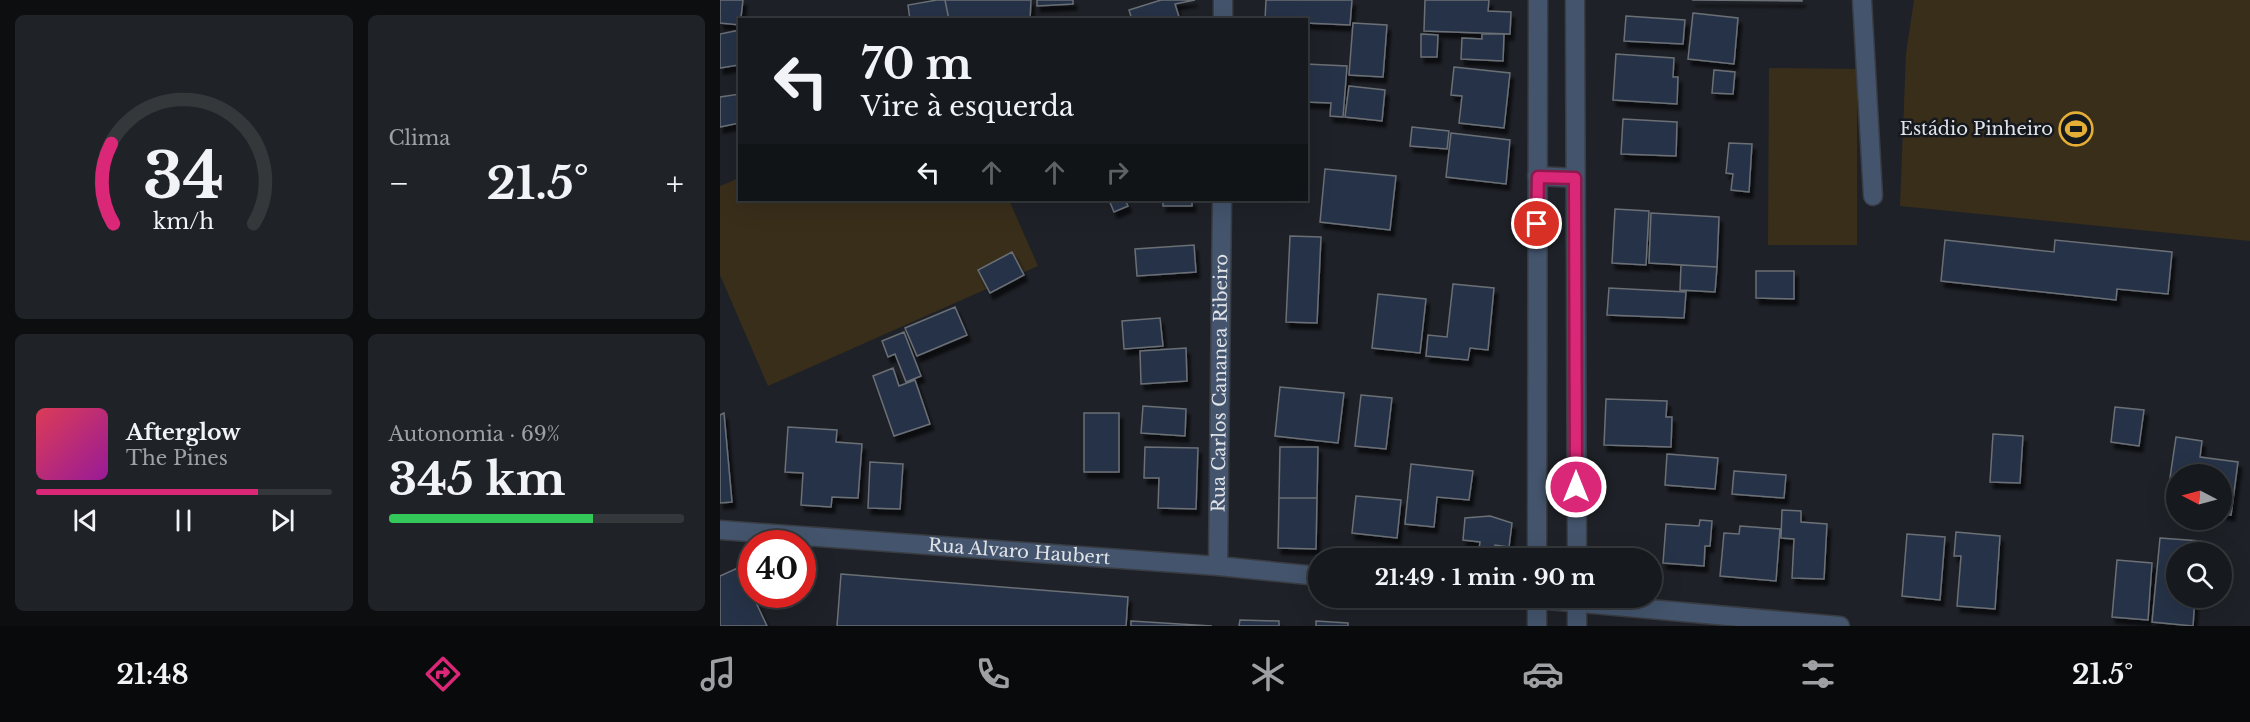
<!DOCTYPE html>
<html lang="pt">
<meta charset="utf-8">
<style>
:root{--surface:#16191d;--page:#1f2226;--text:#f1f3f6;--muted:#9ea0a4;--line:#35383b;--accent:#db2777}
body{margin:0;font-family:"Libre Baskerville",serif;background:var(--page);color:var(--text);height:100vh;display:flex;flex-direction:column;font-size:22px;white-space:nowrap}
*{box-sizing:border-box;margin:0}
p{font-size:20px;color:var(--muted)}
.icon{flex:none;width:33px;height:33px;fill:none;stroke:currentColor;stroke-width:2;stroke-linecap:round;stroke-linejoin:round}
.map{position:relative;flex:1;overflow:hidden}
.panel{display:flex;flex-direction:column;gap:15px;padding:15px;background:#0c0e10;width:720px}
.panel>*{flex:none}
.top-card{position:absolute;left:18px;top:18px;width:570px;height:183px;border-radius:0px;box-shadow:0 6px 24px #0002,0 0 0 2px var(--line);background:#16191d;color:var(--text);overflow:hidden}
.needle{width:39px;rotate:276deg}
.controls{position:absolute;left:1446px;top:464px;display:grid;gap:12px}
.controls a{display:grid;place-items:center;width:66px;height:66px;border-radius:50%;background:var(--surface);box-shadow:0 6px 24px #0002,0 0 0 2px var(--line);font-size:30px}
.speed{position:absolute;left:18px;top:530px;display:flex;gap:12px;font-size:30px;font-weight:700;text-align:center}
.speed>*{display:grid;place-content:center;width:78px;height:78px;border-radius:50%;background:var(--surface);box-shadow:0 6px 24px #0002,0 0 0 2px var(--line);line-height:1}
.speed .limit{border:9px solid #d22;background:#fff;color:#111}
.pin{position:absolute;display:grid;place-items:center;width:51px;height:51px;color:#fff;margin:-26px;border:3px solid #fff;border-radius:50%;box-shadow:0 2px 6px #0007}
.me{position:absolute;width:66px;margin:-33px;rotate:0deg;stroke-linejoin:round;filter:drop-shadow(0 0 4px #0008)}
.turn{display:flex;align-items:center;gap:21px;height:126px;padding:0 24px;font-size:27px}
.turn .icon{width:78px;height:78px;stroke-width:2.5}
.turn b{display:block;font-size:42px;line-height:51px}
.lanes{display:flex;align-items:center;height:57px;padding:0 24px;background:#0003;justify-content:center;gap:30px;direction:ltr}
.lanes .off{opacity:.35}
.big{font-size:45px;font-weight:700;line-height:1.1}
.panel .tile{flex:1;display:flex;flex-direction:column;justify-content:center;gap:9px;min-width:0;padding:0 21px;border-radius:9px;background:var(--page)}
.panel .dial{align-items:center;gap:0}
.dial svg{height:156px;overflow:visible;fill:none;stroke:var(--line);stroke-width:7;stroke-linecap:round;text-anchor:middle}
.dial text{fill:var(--text);stroke:none}
.song{display:flex;align-items:center;gap:18px}
.cover{width:72px;height:72px;border-radius:9px;background:linear-gradient(135deg,hsl(350 70% 55%),hsl(300 70% 35%))}
.played{height:6px;border-radius:3px;background:linear-gradient(90deg,var(--accent) 75%,var(--line) 75%)}
.keys{display:flex;justify-content:space-around;direction:ltr}
.heat{display:flex;justify-content:space-between;align-items:center;font-size:33px;direction:ltr}
.charge{height:9px;border-radius:4px;background:linear-gradient(90deg,#34c759 69%,var(--line) 0)}
.panel .tiles{flex:1;display:grid;gap:15px;grid-template-columns:repeat(2,1fr)}
.trip{position:absolute;left:588px;top:548px;width:354px;height:60px;border-radius:30px;background:var(--surface);box-shadow:0 6px 24px #0002,0 0 0 2px var(--line);font-weight:700;line-height:60px;text-align:center}
.dock{display:flex;height:96px;justify-content:space-around;align-items:center;background:#090a0c;color:var(--muted)}
.dock .icon{width:42px;height:42px}
.dock .on{color:var(--accent)}
.dock b{font-size:27px;color:var(--text)}
main{display:flex;flex:1;min-height:0}
.map>svg:first-child{display:block}
.green{fill:#392e1a}
.building{fill:#253346;stroke:#6b6f76;stroke-width:1.5;filter:url(#shadow)}
.lines{fill:none;stroke-linecap:round;stroke-linejoin:round}
.minor-casing{stroke:#393c42;stroke-width:21}
.minor{stroke:#43546c;stroke-width:18}
.route-casing{stroke:#8e194d;stroke-width:15}
.route{stroke:#db2777;stroke-width:10}
.labels{text-anchor:middle;stroke-width:5;stroke-linejoin:round;paint-order:stroke}
.poi-label{font-size:18px;fill:#e0e3e7;stroke:#15181d;text-anchor:end}
.street-label{font-size:18px;fill:#e0e3e7;stroke:#15181d}
</style>
<main>
<section class="panel">
<div class="tiles">
<div class="tile dial"><svg viewBox="0 0 100 80">
<path d="M14 69A42 42 0 1 1 86 69"/>
<path d="M14 69A42 42 0 0 1 13 28" stroke="#db2777"/>
<text x="50" y="56" font-size="32" font-weight="700">34</text>
<text x="50" y="72" font-size="11">km/h</text>
</svg></div>
<div class="tile"><p>Clima</p>
<div class="heat"><a>−</a><b class="big">21.5°</b><a>+</a></div>
</div>
<div class="tile">
<div class="song"><i class="cover"></i><div><b>Afterglow</b><p>The Pines</p></div></div>
<div class="played"></div>
<div class="keys"><svg class="icon" aria-label="previous" viewBox="0 0 24 24"><path d="M18 5L8 12l10 7zM5 5v14"/></svg><svg class="icon" aria-label="pause" viewBox="0 0 24 24"><path d="M8 5v14M16 5v14"/></svg><svg class="icon" aria-label="next" viewBox="0 0 24 24"><path d="M6 5l10 7-10 7zM19 5v14"/></svg></div>
</div>
<div class="tile"><p>Autonomia · 69%</p><b class="big">345 km</b><div class="charge"></div></div>
</div>
</section>
<div class="map">
<svg width="1530" height="626" viewBox="0 0 1530 626">
<defs>
<filter id="shadow"><feDropShadow dx="3.5" dy="6" stdDeviation="1.5" flood-color="#0009"/></filter>
</defs>
<rect width="100%" height="100%" fill="#1e2127"/>
<path class="green" d="M 1194,0 L 1530,0 L 1530,241 L 1180,206 L 1186,53 Z
M 1049,68 L 1137,69 L 1137,245 L 1048,245 Z
M 19,178 L 20,200 L 289,200 L 318,266 L 48,386 L 0,275 L 0,186 Z"/>
<path class="building" d="M 0,0 L 23,0 L 20,25 L 0,23 Z
M 217,0 L 225,0 L 229,20 L 190,20 L 188,5 Z
M 225,0 L 311,0 L 310,20 L 229,20 Z
M 317,0 L 353,0 L 353,4 L 317,6 Z
M 441,0 L 475,0 L 455,4 L 460,20 L 412,20 L 409,10 Z
M 546,0 L 632,0 L 630,25 L 586,23 L 586,20 L 545,20 Z
M 705,0 L 769,0 L 768,11 L 791,12 L 790,34 L 704,31 Z
M 1082,0 L 1082,1 L 972,0 Z
M 973,13 L 1018,18 L 1014,64 L 968,59 Z
M 906,16 L 965,20 L 963,44 L 904,41 Z
M 633,23 L 667,25 L 663,77 L 629,75 Z
M 20,30 L 20,77 L 18,65 L 0,68 L 0,34 Z
M 701,34 L 718,35 L 717,57 L 701,57 Z
M 762,34 L 784,34 L 783,61 L 741,59 L 742,38 L 762,39 Z
M 896,54 L 954,58 L 953,77 L 958,77 L 957,104 L 893,100 Z
M 586,64 L 627,66 L 623,117 L 610,116 L 611,103 L 586,102 Z
M 734,67 L 790,73 L 784,128 L 739,123 L 742,96 L 731,95 Z
M 994,70 L 1015,72 L 1013,94 L 992,93 Z
M 629,86 L 665,90 L 662,121 L 625,117 Z
M 20,94 L 20,125 L 19,123 L 0,127 L 0,97 Z
M 903,119 L 957,122 L 956,156 L 901,154 Z
M 692,127 L 729,131 L 727,149 L 690,146 Z
M 731,133 L 790,140 L 786,184 L 726,177 Z
M 1009,143 L 1032,144 L 1029,192 L 1011,190 L 1013,174 L 1006,173 Z
M 605,169 L 676,176 L 670,230 L 600,222 Z
M 389,200 L 405,200 L 408,206 L 394,212 Z
M 443,200 L 472,200 L 472,206 L 443,206 Z
M 895,209 L 929,211 L 926,265 L 892,263 Z
M 931,213 L 999,217 L 997,267 L 929,263 Z
M 570,236 L 601,237 L 597,323 L 566,322 Z
M 1225,240 L 1334,252 L 1335,240 L 1452,252 L 1448,294 L 1397,289 L 1396,300 L 1221,281 Z
M 474,245 L 476,272 L 417,276 L 415,249 Z
M 292,252 L 304,275 L 270,293 L 258,270 Z
M 961,265 L 997,267 L 995,292 L 960,290 Z
M 1036,271 L 1074,271 L 1074,299 L 1036,298 Z
M 733,284 L 774,288 L 768,350 L 750,348 L 748,360 L 706,356 L 708,335 L 727,337 Z
M 889,288 L 966,292 L 964,318 L 887,315 Z
M 658,294 L 706,299 L 700,353 L 652,348 Z
M 235,307 L 247,335 L 197,356 L 185,328 Z
M 440,318 L 443,346 L 404,349 L 402,321 Z
M 184,332 L 201,376 L 186,382 L 175,354 L 168,357 L 162,341 Z
M 466,348 L 467,381 L 421,384 L 420,351 Z
M 173,368 L 179,386 L 195,380 L 210,424 L 174,436 L 153,376 Z
M 560,387 L 624,393 L 618,443 L 555,436 Z
M 641,395 L 672,398 L 666,449 L 635,446 Z
M 886,399 L 947,401 L 946,417 L 952,417 L 951,447 L 884,445 Z
M 423,406 L 466,409 L 465,436 L 421,433 Z
M 1395,407 L 1424,410 L 1419,446 L 1391,442 Z
M 4,413 L 12,502 L 0,503 L 0,415 Z
M 364,413 L 399,413 L 399,472 L 364,472 Z
M 68,427 L 117,430 L 116,442 L 142,444 L 138,498 L 112,497 L 111,507 L 81,505 L 83,473 L 65,472 Z
M 1273,434 L 1303,436 L 1300,483 L 1270,482 Z
M 1456,437 L 1482,441 L 1480,457 L 1518,462 L 1511,515 L 1502,513 L 1502,474 L 1456,474 L 1456,507 L 1446,505 Z
M 425,447 L 478,448 L 476,509 L 438,508 L 439,478 L 424,478 Z
M 560,447 L 598,447 L 597,498 L 559,498 Z
M 947,454 L 998,458 L 995,489 L 945,485 Z
M 150,462 L 183,464 L 180,509 L 148,508 Z
M 691,464 L 753,471 L 749,500 L 717,497 L 714,527 L 685,524 Z
M 1014,471 L 1066,475 L 1064,498 L 1012,494 Z
M 636,496 L 681,500 L 677,538 L 632,533 Z
M 559,498 L 597,498 L 596,549 L 558,548 Z
M 1062,510 L 1081,511 L 1081,522 L 1107,524 L 1104,579 L 1072,578 L 1074,539 L 1061,538 Z
M 770,516 L 792,523 L 789,547 L 775,545 L 774,558 L 758,558 L 760,542 L 743,540 L 745,518 Z
M 980,520 L 992,521 L 990,546 L 985,546 L 984,566 L 943,563 L 946,524 L 979,526 Z
M 1020,526 L 1060,529 L 1056,581 L 1000,576 L 1004,533 L 1019,534 Z
M 1236,532 L 1280,536 L 1275,609 L 1237,606 L 1241,556 L 1234,556 Z
M 1187,534 L 1225,537 L 1220,600 L 1182,596 Z
M 1440,538 L 1481,541 L 1480,552 L 1456,552 L 1456,597 L 1475,597 L 1473,626 L 1432,622 Z
M 1397,560 L 1432,563 L 1428,620 L 1392,617 Z
M 20,567 L 32,594 L 47,626 L 0,626 L 0,576 Z
M 121,574 L 408,597 L 406,626 L 117,626 Z
M 520,620 L 559,621 L 559,626 L 519,626 Z
M 411,621 L 492,626 L 411,626 Z
M 596,621 L 628,623 L 628,626 L 596,626 Z"/>
<g class="lines">
<defs>
<g id="minor">
<path d="M 855,0 L 857,558"/>
<path d="M 1142,0 L 1153,196"/>
<path d="M 503,20 L 503,0"/>
<path d="M 817,176 L 855,178"/>
<path id="s1" d="M 0,530 L 498,566 L 598,576"/>
<path d="M 817,558 L 818,0"/>
<path id="s2" d="M 498,566 L 502,200"/>
<path d="M 794,597 L 1120,626"/>
<path d="M 817,597 L 817,626"/>
<path d="M 857,597 L 857,626"/>
</g>
</defs>
<use href="#minor" class="minor-casing"/>
<use href="#minor" class="minor"/>
</g>
<g class="lines">
<defs>
<path id="route" d="M 817,224 L 818,177 L 855,178 L 856,487"/>
</defs>
<use href="#route" class="route-casing"/>
<use href="#route" class="route"/>
</g>
<defs>
<symbol id="stadium-ring" viewBox="-11 -11 22 22"><circle r="9.5" fill="#15181d" stroke="#e4ad35" stroke-width="1.5"/><path d="M0-5a6.5 5 0 1 0 0 10a6.5 5 0 1 0 0-10ZM-3.5-1.8h7v3.6h-7Z" fill="#e4ad35"/></symbol>
</defs>
<g fill-rule="evenodd">
<use href="#stadium-ring" x="1337" y="110" width="38" height="38"/>
</g>
<g class="labels">
<g class="poi-label">
<text x="1333" y="135">Estádio Pinheiro</text>
</g>
<g class="street-label">
<text dy="6" stroke="none"><textPath href="#s2" startOffset="183">Rua Carlos Cananea Ribeiro</textPath></text>
<text dy="6" stroke="none"><textPath href="#s1" startOffset="300">Rua Alvaro Haubert</textPath></text>
</g>
</g>
</svg>
<div class="controls">
<a><svg class="needle" viewBox="-14 -14 28 28"><path d="M0-13l5 13h-10z" fill="#e53935"/><path d="M0 13l5-13h-10z" fill="#9ea0a4"/></svg></a>
<a><svg class="icon" aria-label="search" viewBox="0 0 24 24"><circle cx="10" cy="10" r="6"/><path d="M15 15l6 6"/></svg></a>
</div>
<div class="speed"><div class="limit">40</div></div>
<div class="pin" style="left:817px;top:224px;background:#d93025"><svg class="icon" aria-label="arrive" viewBox="0 0 24 24"><path d="M6 21V4h12l-3 4 3 4H6"/></svg></div>
<svg class="me" style="left:856px;top:487px" viewBox="-20 -20 40 40"><circle r="17" fill="#db2777" stroke="#fff" stroke-width="3"/><path d="M0-11L8 9 0 5-8 9z" fill="#fff"/></svg>
<div class="trip">21:49 · 1 min · 90 m</div>
<div class="top-card">
<div class="turn"><svg class="icon" aria-label="left" viewBox="0 0 24 24"><path d="M17 20v-9H6M10 6l-5 5 5 5"/></svg><div><b>70 m</b>Vire à esquerda</div></div>
<div class="lanes"><svg class="icon" aria-label="left" viewBox="0 0 24 24"><path d="M17 20v-9H6M10 6l-5 5 5 5"/></svg><svg class="icon off" aria-label="ahead" viewBox="0 0 24 24"><path d="M12 20V5M6 11l6-6 6 6"/></svg><svg class="icon off" aria-label="ahead" viewBox="0 0 24 24"><path d="M12 20V5M6 11l6-6 6 6"/></svg><svg class="icon off" aria-label="right" viewBox="0 0 24 24"><path d="M7 20v-9h11M14 6l5 5-5 5"/></svg></div>
</div>
</div>
</main>
<nav class="dock">
<b>21:48</b>
<svg class="icon on" aria-label="directions" viewBox="0 0 24 24"><path d="M12 3l9 9-9 9-9-9zM9 14v-3h6M13 9l2 2-2 2"/></svg>
<svg class="icon" aria-label="music" viewBox="0 0 24 24"><path d="M9 18V5l10-2v13"/><circle cx="6" cy="18" r="3"/><circle cx="16" cy="16" r="3"/></svg>
<svg class="icon" aria-label="phone" viewBox="0 0 24 24"><path d="M5 4h4l2 5-3 2q2 4 5 5l2-3 5 2v4C11 20 4 13 5 4z"/></svg>
<svg class="icon" aria-label="climate" viewBox="0 0 24 24"><path d="M12 3v18M4 7l16 10M4 17L20 7"/></svg>
<svg class="icon" aria-label="car" viewBox="0 0 24 24"><path d="M5 17H2v-5l4-1 3-4h7l3 4 3 1v5h-3M9 17h6M6 11h13"/><circle cx="7" cy="17" r="2"/><circle cx="17" cy="17" r="2"/></svg>
<svg class="icon" aria-label="filters" viewBox="0 0 24 24"><path d="M4 7h16M4 17h16"/><circle cx="9" cy="7" r="2"/><circle cx="15" cy="17" r="2"/></svg>
<b>21.5°</b>
</nav>
